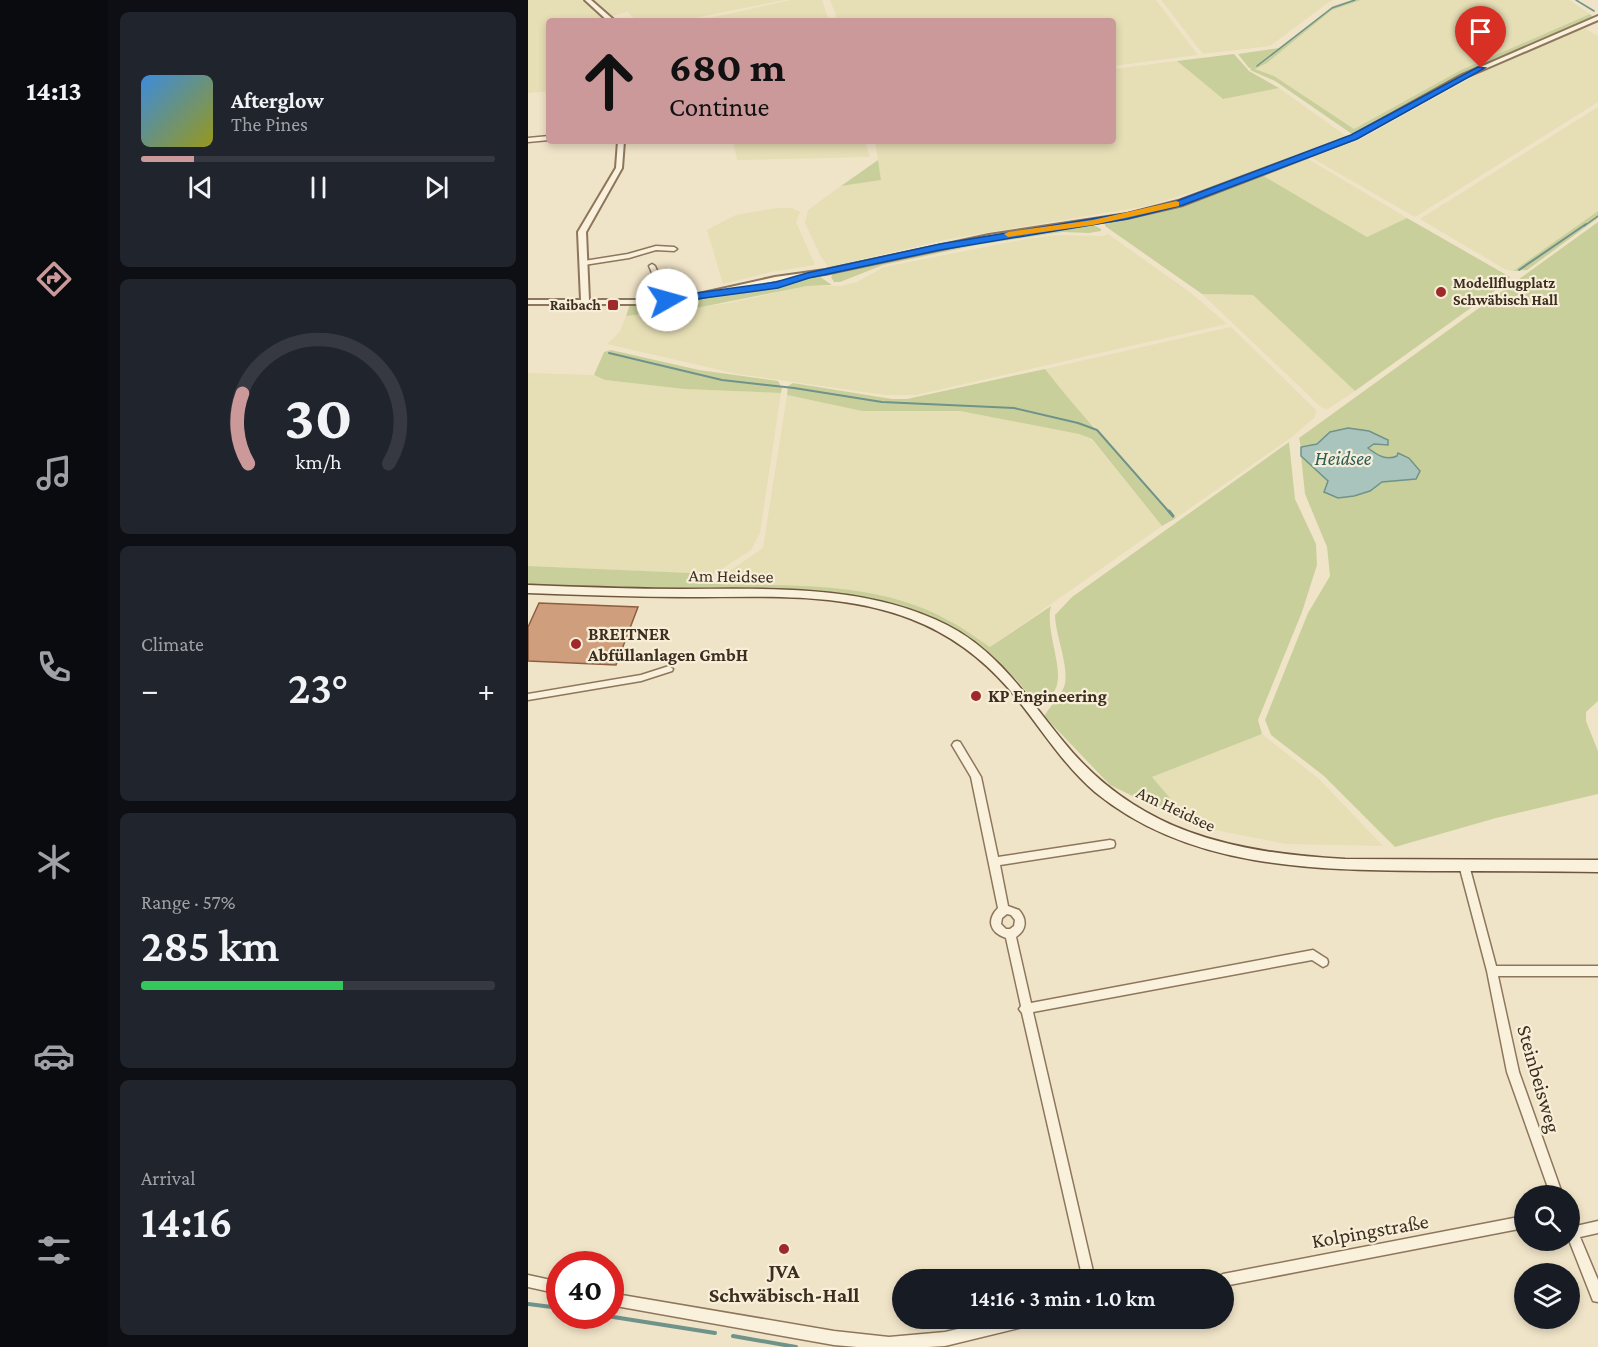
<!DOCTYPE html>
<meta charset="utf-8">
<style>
:root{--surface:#171b24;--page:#20242c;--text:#f1f3f6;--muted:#9ea1a6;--line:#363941;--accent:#cc999b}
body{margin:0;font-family:"Crimson Pro",serif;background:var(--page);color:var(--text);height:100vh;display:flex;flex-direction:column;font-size:22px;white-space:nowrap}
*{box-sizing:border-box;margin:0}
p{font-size:20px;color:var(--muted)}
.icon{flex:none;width:33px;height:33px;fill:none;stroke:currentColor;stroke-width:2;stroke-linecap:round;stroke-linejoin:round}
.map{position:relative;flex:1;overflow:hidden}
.panel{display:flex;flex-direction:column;gap:12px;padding:12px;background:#0d0f14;width:420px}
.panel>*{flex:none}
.guide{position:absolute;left:18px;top:18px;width:570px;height:126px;border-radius:6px;box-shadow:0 3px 9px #0003;background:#cc999b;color:#111;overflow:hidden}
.buttons{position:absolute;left:986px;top:1185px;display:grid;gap:12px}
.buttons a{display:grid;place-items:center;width:66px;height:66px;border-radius:50%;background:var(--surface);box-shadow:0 3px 9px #0003;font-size:30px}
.speed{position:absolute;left:18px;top:1251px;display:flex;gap:12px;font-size:30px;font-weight:700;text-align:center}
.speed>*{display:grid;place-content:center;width:78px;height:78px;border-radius:50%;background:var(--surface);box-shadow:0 3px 9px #0003;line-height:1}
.speed .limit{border:9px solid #d22;background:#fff;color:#111}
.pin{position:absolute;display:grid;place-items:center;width:51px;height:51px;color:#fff;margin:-62px -26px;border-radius:50% 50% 50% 0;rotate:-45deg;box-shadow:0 0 6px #0007}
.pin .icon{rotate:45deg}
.me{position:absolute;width:66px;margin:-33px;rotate:83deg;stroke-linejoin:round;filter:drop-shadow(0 0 4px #0008)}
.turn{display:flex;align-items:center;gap:21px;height:126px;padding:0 24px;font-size:27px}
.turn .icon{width:78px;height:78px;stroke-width:2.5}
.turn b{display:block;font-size:42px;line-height:51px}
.big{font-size:45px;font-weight:600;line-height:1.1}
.panel .widget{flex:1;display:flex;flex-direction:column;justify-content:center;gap:9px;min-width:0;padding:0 21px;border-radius:9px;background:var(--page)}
.panel .dial{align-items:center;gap:0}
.dial svg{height:156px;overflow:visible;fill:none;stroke:var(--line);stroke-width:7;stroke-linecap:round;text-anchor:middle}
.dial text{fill:var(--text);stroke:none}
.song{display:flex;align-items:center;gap:18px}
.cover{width:72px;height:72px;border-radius:9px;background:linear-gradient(135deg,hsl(210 70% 55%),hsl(60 70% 35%))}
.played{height:6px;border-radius:3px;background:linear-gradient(90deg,var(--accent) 15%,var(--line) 15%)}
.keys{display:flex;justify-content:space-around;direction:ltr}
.heat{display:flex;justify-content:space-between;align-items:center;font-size:33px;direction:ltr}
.charge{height:9px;border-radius:4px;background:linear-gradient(90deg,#34c759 57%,var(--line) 0)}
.trip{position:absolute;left:364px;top:1269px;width:342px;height:60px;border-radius:30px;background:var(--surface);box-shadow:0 3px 9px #0003;font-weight:600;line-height:60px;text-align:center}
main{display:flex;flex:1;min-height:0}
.tabs{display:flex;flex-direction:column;width:108px;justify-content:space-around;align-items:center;background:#090b0e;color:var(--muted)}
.tabs .icon{width:42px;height:42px}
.tabs .active{color:var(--accent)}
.tabs b{font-size:27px;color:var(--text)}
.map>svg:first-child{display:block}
.farmland{fill:#e6deb5}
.green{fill:#c9cf9b}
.water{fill:#a9c4bc;stroke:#6f938a;stroke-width:1.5}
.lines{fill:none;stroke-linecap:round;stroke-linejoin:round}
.stream-far3{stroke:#6f938a;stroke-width:1.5}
.stream-far2{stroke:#6f938a;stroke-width:2}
.stream-far1{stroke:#6f938a;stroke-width:3}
.stream{stroke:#6f938a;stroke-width:4}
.building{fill:#cf9f7d;stroke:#8d5f41;stroke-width:1.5}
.minor-casing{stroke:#8d765c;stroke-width:3}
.tertiary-casing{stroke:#8d765c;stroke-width:4}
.secondary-casing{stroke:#6f573f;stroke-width:3}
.minor{fill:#faf1dc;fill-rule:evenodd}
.tertiary{fill:#faf1dc;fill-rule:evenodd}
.secondary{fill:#faf1dc;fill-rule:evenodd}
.route{fill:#1a73e8;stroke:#114b97;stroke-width:1.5}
.slow{fill:#f59e0b}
.poi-dot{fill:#9e2a2b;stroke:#f7eed8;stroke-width:2}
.labels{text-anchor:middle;stroke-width:4.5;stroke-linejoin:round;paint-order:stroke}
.far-poi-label{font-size:15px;font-weight:bold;fill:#3d2e20;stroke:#f7eed8;text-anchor:start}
.street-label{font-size:18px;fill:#3d2e20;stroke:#f7eed8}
.poi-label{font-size:18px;font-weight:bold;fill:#3d2e20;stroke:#f7eed8;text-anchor:start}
.water-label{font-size:20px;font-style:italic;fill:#2f5d5a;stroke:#f7eed8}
.near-street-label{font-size:21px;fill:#3d2e20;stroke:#f7eed8}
.near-poi-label{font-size:21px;font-weight:bold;fill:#3d2e20;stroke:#f7eed8}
</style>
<main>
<nav class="tabs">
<b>14:13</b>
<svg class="icon active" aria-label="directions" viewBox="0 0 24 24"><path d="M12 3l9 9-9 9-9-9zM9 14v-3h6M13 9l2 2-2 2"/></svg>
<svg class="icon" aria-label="music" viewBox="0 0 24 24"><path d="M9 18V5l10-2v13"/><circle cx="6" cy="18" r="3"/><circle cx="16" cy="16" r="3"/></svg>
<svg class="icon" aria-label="phone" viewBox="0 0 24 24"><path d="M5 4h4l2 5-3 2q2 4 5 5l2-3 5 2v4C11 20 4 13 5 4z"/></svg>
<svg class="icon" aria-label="climate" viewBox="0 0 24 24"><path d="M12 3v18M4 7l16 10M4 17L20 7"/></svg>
<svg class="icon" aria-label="car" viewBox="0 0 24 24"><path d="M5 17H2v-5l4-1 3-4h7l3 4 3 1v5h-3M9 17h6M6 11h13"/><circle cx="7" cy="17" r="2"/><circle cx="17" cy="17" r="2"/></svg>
<svg class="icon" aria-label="filters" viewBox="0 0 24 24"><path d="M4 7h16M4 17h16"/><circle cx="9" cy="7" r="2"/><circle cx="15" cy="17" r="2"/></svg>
</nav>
<section class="panel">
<div class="widget">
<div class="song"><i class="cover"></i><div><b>Afterglow</b><p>The Pines</p></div></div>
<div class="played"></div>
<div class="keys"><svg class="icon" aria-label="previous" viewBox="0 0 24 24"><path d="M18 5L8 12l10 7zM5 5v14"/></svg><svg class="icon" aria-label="pause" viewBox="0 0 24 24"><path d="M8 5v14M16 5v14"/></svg><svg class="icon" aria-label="next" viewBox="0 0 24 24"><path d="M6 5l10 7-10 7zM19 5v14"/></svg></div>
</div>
<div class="widget dial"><svg viewBox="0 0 100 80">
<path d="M14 69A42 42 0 1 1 86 69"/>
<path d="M14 69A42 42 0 0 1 11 33" stroke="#cc999b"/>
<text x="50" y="56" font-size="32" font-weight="700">30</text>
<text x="50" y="72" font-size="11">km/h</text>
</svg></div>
<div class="widget"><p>Climate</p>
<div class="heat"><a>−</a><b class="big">23°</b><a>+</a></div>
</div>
<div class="widget"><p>Range · 57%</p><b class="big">285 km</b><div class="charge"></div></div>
<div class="widget"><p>Arrival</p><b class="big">14:16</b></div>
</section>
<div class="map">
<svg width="1070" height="1347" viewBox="0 0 1070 1347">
<rect width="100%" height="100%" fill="#f0e4c8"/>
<path class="farmland" d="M 0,0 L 55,0 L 79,21 L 21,21 L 21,91 L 0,93 Z
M 64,0 L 257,0 L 151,21 L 109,21 L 99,12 L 84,16 Z
M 263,0 L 294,0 L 301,21 L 167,21 Z
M 302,0 L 628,0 L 670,55 L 585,66 L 585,21 L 310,21 Z
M 633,0 L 803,0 L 805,1 L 801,2 L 742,46 L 675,54 Z
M 833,0 L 1041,0 L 1062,14 L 933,70 L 826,129 L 747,77 L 727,69 L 739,63 L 804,10 Z
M 1056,28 L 1070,36 L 1070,102 L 887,217 L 784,158 L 783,155 L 831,140 L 952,73 Z
M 649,61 L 695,99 L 751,88 L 818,136 L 684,186 L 619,206 L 421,239 L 300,267 L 292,255 L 277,223 L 280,210 L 313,186 L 353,180 L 347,141 L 585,141 L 585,69 Z
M 1070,107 L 1070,211 L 985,271 L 978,270 L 892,219 Z
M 205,141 L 337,141 L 342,157 L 209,160 Z
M 773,158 L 780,159 L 879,218 L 839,237 L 734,175 Z
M 249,208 L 264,208 L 272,212 L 268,222 L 287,265 L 243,272 L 195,284 L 179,230 L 208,215 Z
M 580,234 L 663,293 L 699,324 L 388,395 L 357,395 L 209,374 L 79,344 L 92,332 L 98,316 L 202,303 L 279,286 L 313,286 L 329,282 L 356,267 L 487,241 L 526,235 L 574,236 Z
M 674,294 L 725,295 L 827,391 L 800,409 L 794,408 Z
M 703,327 L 788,410 L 787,417 L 764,437 L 648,518 L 573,433 L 543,403 L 517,369 Z
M 0,373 L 66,375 L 77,380 L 156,389 L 253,393 L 232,533 L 223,550 L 186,574 L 0,566 Z
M 259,395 L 334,411 L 432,411 L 551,434 L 563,439 L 634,526 L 462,647 L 415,617 L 326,591 L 271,586 L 182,584 L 235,548 Z
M 734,734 L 791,779 L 855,846 L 758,844 L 666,826 L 624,777 Z"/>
<path class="green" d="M 824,0 L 833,0 L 804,10 L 739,63 L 727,69 L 746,76 L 826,129 L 933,70 L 1062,14 L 1066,18 L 922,81 L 835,131 L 824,134 L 747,81 L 722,70 L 723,68 L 721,68 L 710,54 L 751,48 L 805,6 Z
M 706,54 L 721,71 L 751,88 L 695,99 L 649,61 Z
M 350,160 L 353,180 L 313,186 Z
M 734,175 L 839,237 L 879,218 L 982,277 L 972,287 L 827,391 L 725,295 L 674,294 L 577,226 L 577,223 L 660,204 Z
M 1070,211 L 1070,218 L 999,270 L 985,271 Z
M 1070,222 L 1070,701 L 1058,712 L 1058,721 L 1070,751 L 1070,794 L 968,818 L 867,847 L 796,776 L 743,735 L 737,720 L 780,613 L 802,576 L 799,547 L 777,494 L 773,456 L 800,481 L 842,491 L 854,482 L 888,479 L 892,471 L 881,457 L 870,453 L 869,456 C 857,461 849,455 839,447 L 846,444 L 859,445 L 860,441 L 841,431 L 802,432 L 789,444 L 773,447 L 771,438 Z
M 564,224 L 573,229 L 573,231 L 561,233 L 534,232 L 449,245 L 355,265 L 312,282 L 306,282 L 303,277 L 306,272 L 428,245 Z
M 291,276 L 304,285 L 279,286 L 173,307 L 98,316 L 102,304 L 142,302 L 249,286 Z
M 83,350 L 171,370 L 250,381 L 254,388 L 253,393 L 156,389 L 77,380 L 66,375 L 76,352 Z
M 517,369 C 557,421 604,468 648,518 L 634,526 L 564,439 L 551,434 L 432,411 L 334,411 L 259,395 L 260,386 L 265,383 L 364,399 L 379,399 Z
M 761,442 L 767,499 L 788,544 L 789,565 L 774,612 L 730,720 L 734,734 L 624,777 L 666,826 L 582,785 L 516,716 C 522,707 530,698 535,689 C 544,673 527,635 527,615 L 544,597 Z
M 0,566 L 186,574 L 183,584 C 259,586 346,581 416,618 C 432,626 447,637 462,647 L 523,606 C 516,633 541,677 524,694 C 520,698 512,701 507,703 C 457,633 377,598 292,591 C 256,589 219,590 183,590 C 122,589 61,587 0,584 Z"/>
<path class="water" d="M 820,428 L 841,431 L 860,440 L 860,445 L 846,444 L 840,448 C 849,455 858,461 869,456 L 870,453 L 881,458 L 892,471 L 888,479 L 854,482 L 842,491 L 826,496 L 810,498 L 796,492 L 800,481 L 773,456 L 773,447 L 789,444 L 802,432 Z"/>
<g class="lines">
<path class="stream-far3" d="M 1048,0 L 1066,11
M 729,66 L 804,8 L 827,0
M 1056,226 L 1070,216"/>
<path class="stream-far2" d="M 991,270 L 1058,224
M 81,353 L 194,380 L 266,388 L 354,402 L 486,408 L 550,423 L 569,430 L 642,513"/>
<path class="stream-far1" d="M 641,511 L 645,516"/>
<path class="stream" d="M 0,1304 L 32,1308
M 79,1316 L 187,1333
M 205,1336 L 268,1347"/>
</g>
<path class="building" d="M 11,603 L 110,607 L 88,665 L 0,661 L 0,627 Z"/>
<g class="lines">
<defs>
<path id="minor" d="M 21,136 L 21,140 L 0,142 L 0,138 Z
M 128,246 L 146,247 L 149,249 L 146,251 L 128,250 L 101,258 L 56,265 L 53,263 L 56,261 L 100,254 Z
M 124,264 L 127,266 L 142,300 L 141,301 L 137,301 L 136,300 L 121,266 Z
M 141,666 L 145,669 L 144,671 L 113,681 L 0,700 L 0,694 L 113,675 Z
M 429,741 L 432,742 L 453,777 L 470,857 L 582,840 L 586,841 L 587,844 L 586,847 L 582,848 L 472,865 L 480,906 L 491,910 C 499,919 499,930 488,937 L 503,1003 L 785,950 L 799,959 L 800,962 L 799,965 L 795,967 L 784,960 L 505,1012 L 567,1280 L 555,1280 L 494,1013 L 491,1009 L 493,1006 L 478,938 C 462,933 458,920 470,908 L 443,777 L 424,745 L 426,742 ZM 479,914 L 483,915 L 487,920 L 486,926 L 482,929 L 478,929 L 473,924 L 474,918 Z
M 936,861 L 940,862 L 941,865 L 968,966 L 1070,966 L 1070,976 L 970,976 L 991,1072 L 1035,1196 L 1023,1196 L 979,1072 L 959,971 L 931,865 L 932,862 Z
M 996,1216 L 996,1228 L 696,1286 L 696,1280 L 689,1280 L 691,1276 L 695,1274 Z
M 1041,1219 L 1045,1221 L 1048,1226 L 1070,1221 L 1070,1233 L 1052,1237 L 1070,1280 L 1070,1302 L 1065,1301 L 1041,1240 Z
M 0,1275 L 32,1282 L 32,1294 L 0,1287 Z
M 82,1293 L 306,1331 L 361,1337 L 417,1332 L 477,1318 L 513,1318 L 512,1323 L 507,1324 L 417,1346 L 400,1347 L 329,1347 L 306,1345 L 82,1305 Z"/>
<path id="tertiary" d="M 57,0 L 63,0 L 87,21 L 80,21 Z
M 1070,16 L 1070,20 L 938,77 L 828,138 L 655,205 L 599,218 L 461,239 L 297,274 L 247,281 L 166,299 L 107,304 L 0,304 L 0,300 L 53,300 L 50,232 L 88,168 L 90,141 L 96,141 L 94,168 L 58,232 L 61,300 L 107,300 L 166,295 L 247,277 L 297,270 L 461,235 L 599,214 L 650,201 L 824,136 L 934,75 Z"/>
<path id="secondary" d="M 0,585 C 52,587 103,589 155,589 C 243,589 338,584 419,625 C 469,650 499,697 534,740 C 608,832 704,853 817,859 L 1070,860 L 1070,872 C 1014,871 957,871 901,871 C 786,870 661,869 567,792 C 533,763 510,723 481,689 C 454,658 422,634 383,619 C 314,592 236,597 163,597 C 109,597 54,595 0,593 Z"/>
</defs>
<use href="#minor" class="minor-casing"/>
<use href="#tertiary" class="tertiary-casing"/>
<use href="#secondary" class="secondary-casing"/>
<use href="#minor" class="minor"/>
<use href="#tertiary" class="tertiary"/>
<use href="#secondary" class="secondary"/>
</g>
<path class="route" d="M 950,67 L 957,68 L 829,139 L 655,205 L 599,219 L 412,250 L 281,278 L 250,288 L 139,303 L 134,300 L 139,297 L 248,282 L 279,273 L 412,244 L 599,213 L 649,201 L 823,135 Z"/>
<path class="slow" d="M 648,201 L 651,202 L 651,206 L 565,225 L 480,237 L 476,234 L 480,232 L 565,220 Z"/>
<g class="poi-dot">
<circle cx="913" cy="292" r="6"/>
<rect x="79" y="299" width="12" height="12" rx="3"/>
<circle cx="48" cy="644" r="6"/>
<circle cx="448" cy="696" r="6"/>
<circle cx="256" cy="1249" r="6"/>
</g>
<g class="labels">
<g class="far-poi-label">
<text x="925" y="288">Modellflugplatz<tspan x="925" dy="17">Schwäbisch Hall</tspan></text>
<text x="73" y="310" text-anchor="end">Raibach</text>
</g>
<g class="street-label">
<text transform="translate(203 576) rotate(1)" y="6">Am Heidsee</text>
<text transform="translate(648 809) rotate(25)" y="6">Am Heidsee</text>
</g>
<g class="poi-label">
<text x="60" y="640">BREITNER<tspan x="60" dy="21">Abfüllanlagen GmbH</tspan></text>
<text x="460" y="702">KP Engineering</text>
</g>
<g class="water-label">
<text x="815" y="465">Heidsee</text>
</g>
<g class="near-street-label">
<text transform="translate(1011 1079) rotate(74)" y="7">Steinbeisweg</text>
<text transform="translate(842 1231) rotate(-10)" y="7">Kolpingstraße</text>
</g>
<g class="near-poi-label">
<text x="256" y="1278">JVA<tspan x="256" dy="24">Schwäbisch-Hall</tspan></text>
</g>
</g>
</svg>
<div class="buttons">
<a><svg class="icon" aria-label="search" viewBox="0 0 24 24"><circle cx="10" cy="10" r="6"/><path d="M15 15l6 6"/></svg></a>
<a><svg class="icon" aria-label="layers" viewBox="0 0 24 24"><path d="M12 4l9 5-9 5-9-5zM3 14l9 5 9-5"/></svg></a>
</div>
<div class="speed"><div class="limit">40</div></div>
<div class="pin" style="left:953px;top:68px;background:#d93025"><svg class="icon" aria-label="arrive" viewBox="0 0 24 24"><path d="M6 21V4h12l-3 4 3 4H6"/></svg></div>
<svg class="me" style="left:139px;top:300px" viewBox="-20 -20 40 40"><circle r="19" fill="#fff"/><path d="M0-13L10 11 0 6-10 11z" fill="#1a73e8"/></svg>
<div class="trip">14:16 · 3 min · 1.0 km</div>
<div class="guide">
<div class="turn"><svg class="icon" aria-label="ahead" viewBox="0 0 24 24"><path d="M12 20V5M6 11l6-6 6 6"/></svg><div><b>680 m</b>Continue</div></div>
</div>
</div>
</main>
